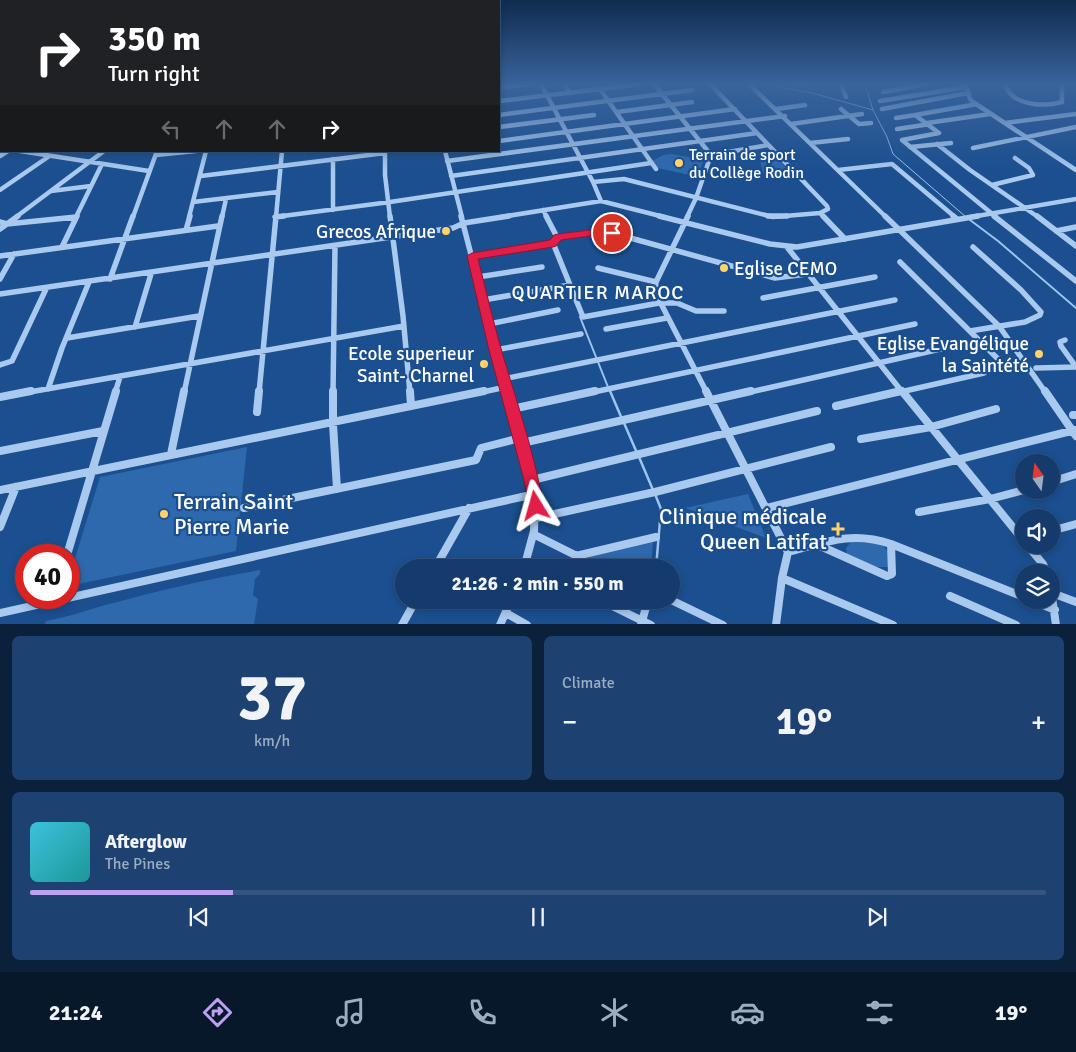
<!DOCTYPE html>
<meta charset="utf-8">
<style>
:root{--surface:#143b6b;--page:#1d4271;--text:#f1f3f6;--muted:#9dadc1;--line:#33557e;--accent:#bca0f2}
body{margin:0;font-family:Signika,sans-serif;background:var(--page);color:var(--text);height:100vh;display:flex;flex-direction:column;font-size:19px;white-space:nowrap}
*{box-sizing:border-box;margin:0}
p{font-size:16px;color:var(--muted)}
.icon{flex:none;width:28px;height:28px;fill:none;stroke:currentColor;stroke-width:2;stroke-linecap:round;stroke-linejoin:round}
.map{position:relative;height:624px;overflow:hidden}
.side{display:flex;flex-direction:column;gap:12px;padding:12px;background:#0b203b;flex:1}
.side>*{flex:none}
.guide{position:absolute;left:0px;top:0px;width:500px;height:152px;box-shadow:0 2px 8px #0003,0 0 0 1px var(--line);background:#202124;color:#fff;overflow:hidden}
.needle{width:32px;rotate:346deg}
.buttons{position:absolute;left:1015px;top:454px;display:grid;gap:10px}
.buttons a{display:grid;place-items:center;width:45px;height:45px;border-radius:50%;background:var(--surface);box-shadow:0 2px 8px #0003,0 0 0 1px var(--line);font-size:25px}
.speed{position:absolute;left:15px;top:544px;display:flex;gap:10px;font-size:25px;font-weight:700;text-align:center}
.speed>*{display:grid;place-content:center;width:65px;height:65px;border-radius:50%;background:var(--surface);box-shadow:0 2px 8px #0003,0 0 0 1px var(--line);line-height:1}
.speed .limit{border:8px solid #d22;background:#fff;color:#111}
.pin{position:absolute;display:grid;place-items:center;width:42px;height:42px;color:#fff;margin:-21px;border:2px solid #fff;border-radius:50%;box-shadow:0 1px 5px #0007}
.me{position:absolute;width:55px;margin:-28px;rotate:352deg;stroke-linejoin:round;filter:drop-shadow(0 0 4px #0008)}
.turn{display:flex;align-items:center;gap:18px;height:105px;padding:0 25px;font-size:22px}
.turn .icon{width:65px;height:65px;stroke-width:2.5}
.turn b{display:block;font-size:35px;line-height:42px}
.lanes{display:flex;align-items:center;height:48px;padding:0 25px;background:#0003;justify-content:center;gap:25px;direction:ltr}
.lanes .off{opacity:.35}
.big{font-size:38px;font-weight:700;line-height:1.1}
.side .widget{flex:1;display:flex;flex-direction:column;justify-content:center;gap:8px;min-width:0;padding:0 18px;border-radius:8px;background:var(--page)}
.side .dial{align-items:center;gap:0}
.dial b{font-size:65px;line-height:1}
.song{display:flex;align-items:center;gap:15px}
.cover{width:60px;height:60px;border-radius:8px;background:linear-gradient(135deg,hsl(190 70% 55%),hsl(180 70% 35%))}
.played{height:5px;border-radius:2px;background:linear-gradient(90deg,var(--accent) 20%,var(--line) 20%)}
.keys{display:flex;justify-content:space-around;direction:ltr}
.heat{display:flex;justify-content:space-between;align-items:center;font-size:28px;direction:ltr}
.side .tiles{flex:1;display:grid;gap:12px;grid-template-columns:1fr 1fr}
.widget:last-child{grid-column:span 2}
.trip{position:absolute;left:395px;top:559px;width:285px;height:50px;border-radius:25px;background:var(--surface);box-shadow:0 2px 8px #0003,0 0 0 1px var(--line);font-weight:700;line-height:50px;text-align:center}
.dock{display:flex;height:80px;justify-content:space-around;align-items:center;background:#08182b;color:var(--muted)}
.dock .icon{width:35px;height:35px}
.dock .current{color:var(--accent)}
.dock b{font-size:22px;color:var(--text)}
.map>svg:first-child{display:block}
.green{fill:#2e69ad}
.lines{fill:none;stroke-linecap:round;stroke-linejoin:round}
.stream-far2{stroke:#9cc4f0;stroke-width:1}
.stream-far1{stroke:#9cc4f0;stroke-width:2}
.stream{stroke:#9cc4f0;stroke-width:2.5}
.minor-far2{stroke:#a9c9ee;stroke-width:4.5}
.minor-far1{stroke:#a9c9ee;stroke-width:5.5}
.minor{stroke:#a9c9ee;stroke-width:8}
.major{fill:#f0f6ff;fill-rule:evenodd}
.route{fill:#e11d48;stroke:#92132f}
.poi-dot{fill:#ffd166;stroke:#1b4f8f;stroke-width:2}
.labels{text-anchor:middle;stroke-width:4.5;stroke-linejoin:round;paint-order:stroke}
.far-poi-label{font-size:16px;fill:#fff;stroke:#1b4f8f;text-anchor:start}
.poi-label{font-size:19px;fill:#fff;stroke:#1b4f8f;text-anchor:end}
.neighbourhood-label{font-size:20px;letter-spacing:1px;fill:#fff;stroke:#1b4f8f}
.near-poi-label{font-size:22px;fill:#fff;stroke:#1b4f8f;text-anchor:start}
</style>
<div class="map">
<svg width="1076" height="625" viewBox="0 0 1076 625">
<rect width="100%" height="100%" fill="#1b4f8f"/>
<path class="green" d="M 672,154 L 699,159 L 703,162 L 700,170 L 694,176 L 658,168 L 652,161 L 663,155 Z
M 774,155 L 788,170 L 763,173 L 759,157 Z
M 247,447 L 236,551 L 69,586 L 69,578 L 100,477 Z
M 748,494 L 766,538 L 685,508 Z
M 860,538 L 881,542 L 888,552 L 889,567 L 869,567 L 847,556 L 846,548 L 850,543 Z
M 653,541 L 651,567 L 611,567 L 588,557 Z
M 260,570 L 260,574 L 255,579 L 253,595 L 258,599 L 254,624 L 45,624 L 46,621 C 69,617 90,609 113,603 C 161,590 211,578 260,570 Z"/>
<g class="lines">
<path class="stream-far2" d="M 865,84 L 873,110 L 887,137 L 893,154 L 966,217
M 770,85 L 812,93 L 873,110"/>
<path class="stream-far1" d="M 970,220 L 998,241 L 1076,308
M 580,317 L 608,387"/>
<path class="stream" d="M 610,391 L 622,419
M 624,423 L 637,453
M 639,457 L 653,490
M 655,494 L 661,509 L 656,568"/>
<path class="minor-far2" d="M 541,84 L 593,182 L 601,201
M 564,84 L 570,93
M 654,84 L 711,155 L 696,198 L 687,217
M 710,84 L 827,206 L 828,209 L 820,213
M 749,84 L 886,217
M 791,84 L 807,84
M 841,84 L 846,97
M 966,84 L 970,99 L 973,102 L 1076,170
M 1005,84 C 1012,106 1043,107 1062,102 L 1062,84
M 499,87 L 532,84
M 600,89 L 656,169
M 883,92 L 928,84
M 499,101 L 641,84
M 880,101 L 966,87
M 977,104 L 915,115 L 939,133 L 902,140 L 996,217
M 776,109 L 805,105
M 841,109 L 859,124 L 871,123
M 882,109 L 968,93
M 617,112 L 692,102
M 499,115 L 692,90
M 896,118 L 915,115
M 927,123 L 990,114
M 1005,123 L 1076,114
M 791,124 L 862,114
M 499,127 L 594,115
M 897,129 L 930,124
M 499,141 L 735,109
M 810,143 L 848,139
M 937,144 L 970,170 L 1038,217
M 910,147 L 951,143
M 973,148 L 1076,127
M 20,151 L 149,171
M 385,151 L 385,175 L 390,217
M 445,151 L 462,217
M 156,155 L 196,151
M 711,155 L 768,145
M 0,156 L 8,151
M 333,159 L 333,210
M 447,161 L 785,116
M 838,170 L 892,164 L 955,217
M 201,176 L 385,153
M 451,176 L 757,133
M 593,182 L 624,179 L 773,217 L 820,213 L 824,217
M 992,185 L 1033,175 L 1029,168 L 1015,158
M 0,190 L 48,157
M 51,191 L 91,186
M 193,202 L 278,192
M 543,210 L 547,217
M 16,217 L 104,151
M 76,217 L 102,164
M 133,217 L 157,151
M 189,217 L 206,151
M 222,217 L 226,199
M 275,217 L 390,202 L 651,163
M 276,217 L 282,151
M 501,217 L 601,201 L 664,217
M 971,217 L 1076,199"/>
<path class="minor-far1" d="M 390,216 L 403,316 L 410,393
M 461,216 L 507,393
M 546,216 L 557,237
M 659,216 L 770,244 L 797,247 L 978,216
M 688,216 L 656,282 L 655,292 L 707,393
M 768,216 L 787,216
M 823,216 L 845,239
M 885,216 L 999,326 L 1046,393
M 953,216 L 957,219
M 994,216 L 1076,281
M 1037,216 L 1076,246
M 275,217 L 284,216
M 0,222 L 7,224 L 76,217
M 0,229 L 18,216
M 186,230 L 190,216
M 1056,231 L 1076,227
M 62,247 L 77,216
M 787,247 L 903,393
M 0,256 L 218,226
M 472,256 L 553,243
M 900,262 L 998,359
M 598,268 L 656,282
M 478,277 L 542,267
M 0,279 L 14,254
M 110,279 L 133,216
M 0,294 L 453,228 L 464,223 L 509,216
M 763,298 L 875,277
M 483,300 L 570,285
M 724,311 L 696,311 L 677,303 L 659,303 L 583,317 L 553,243 L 557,237 L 605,231 L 775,278 L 807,274
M 489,324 L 558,310
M 135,327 L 151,274
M 606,329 L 667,318
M 970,331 L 1025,322 L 1040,315 L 1041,312 L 1021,290 L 973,247
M 67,338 L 199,316
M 1065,340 L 1060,342 L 1061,346 L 1076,367
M 495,350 L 581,334
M 0,365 L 12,361 L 46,289
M 1036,368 L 1076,367
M 503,379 L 895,300
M 48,389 L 62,348 L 89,282
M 24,393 L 404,326
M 115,393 L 120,377
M 184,393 L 222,216
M 259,393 L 276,216
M 333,393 L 335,246
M 478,393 L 506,387
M 589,393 L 915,324
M 746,393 L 958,345
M 896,393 L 984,373"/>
<path class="minor" d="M 333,391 L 333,424 L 337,489
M 410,391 L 411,406
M 507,391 L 535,494 L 534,531 L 524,568
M 706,391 L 788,552 L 782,578 L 776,625
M 902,391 L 1024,541
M 1045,391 L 1076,436
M 0,397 L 31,391
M 836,406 L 901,391
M 512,409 L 595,391
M 257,412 L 259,391
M 1073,415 L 1076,415
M 861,439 L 931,427 L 996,409
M 522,443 L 751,391
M 0,451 L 103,431
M 171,454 L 184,391
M 532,480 L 817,411
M 1051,482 L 1076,474
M 0,490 L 484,391
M 244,508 L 476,460 L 481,448 L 520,438
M 767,508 L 1075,430
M 919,512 L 990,499 L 1024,490
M 536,518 L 655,492 L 831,447
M 0,527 L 16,487
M 1051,531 L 1076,524
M 535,535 L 601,568
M 891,544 L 1024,597
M 1027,545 L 1043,564 L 1046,572
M 788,552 C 826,542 852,531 891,544 L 892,574 L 887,576 L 818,545
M 67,555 L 116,391
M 576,556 L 656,537
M 435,568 L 469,508
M 782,578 L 893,625
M 1051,590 L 1056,625
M 1052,593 L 1076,602
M 950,596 L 1016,625
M 600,600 L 651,625
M 671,600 L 723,625
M 1031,600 L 1055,610
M 0,613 L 535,494
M 506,613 L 527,625
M 402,625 L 416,600
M 500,625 L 511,600
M 641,625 L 648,600"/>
<path class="major" d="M 0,111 L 1,112 L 1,114 L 0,115 Z"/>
</g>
<linearGradient id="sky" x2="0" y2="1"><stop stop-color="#0f2b4f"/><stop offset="0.49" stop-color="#39639b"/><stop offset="1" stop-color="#39639b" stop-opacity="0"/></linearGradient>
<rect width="1076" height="171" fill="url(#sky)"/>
<path class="route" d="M 598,229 L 612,229 L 616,233 L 612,236 L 598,235 L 561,240 L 556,246 L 553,247 L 478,259 C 486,290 493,321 502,352 C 509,377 548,494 541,511 L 536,513 L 530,511 L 524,480 L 489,350 L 467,256 L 472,253 L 550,240 L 554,235 L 558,234 Z"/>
<g class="poi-dot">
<circle cx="679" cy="163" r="5"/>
<circle cx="446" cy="231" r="5"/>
<circle cx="724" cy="268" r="5"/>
<circle cx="1039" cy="354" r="5"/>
<circle cx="484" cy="364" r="5"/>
<circle cx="164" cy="514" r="5"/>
<path d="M835.5 521.5h5v5h5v5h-5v5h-5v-5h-5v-5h5z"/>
</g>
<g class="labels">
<g class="far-poi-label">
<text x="689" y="160">Terrain de sport<tspan x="689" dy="18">du Collège Rodin</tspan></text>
</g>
<g class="poi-label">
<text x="436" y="238">Grecos Afrique</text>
<text x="734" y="275" text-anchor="start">Eglise CEMO</text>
<text x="1029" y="350">Eglise Evangélique<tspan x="1029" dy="22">la Saintété</tspan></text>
<text x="474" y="360">Ecole superieur<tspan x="474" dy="22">Saint- Charnel</tspan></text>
</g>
<g class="neighbourhood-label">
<text x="598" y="299">QUARTIER MAROC</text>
</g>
<g class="near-poi-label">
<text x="174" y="509">Terrain Saint<tspan x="174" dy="25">Pierre Marie</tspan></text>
<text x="827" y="524" text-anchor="end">Clinique médicale<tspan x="827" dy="25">Queen Latifat</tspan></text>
</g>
</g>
</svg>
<div class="buttons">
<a><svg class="needle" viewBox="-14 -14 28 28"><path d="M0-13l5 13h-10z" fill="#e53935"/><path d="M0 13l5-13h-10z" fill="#9dadc1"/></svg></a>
<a><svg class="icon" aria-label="sound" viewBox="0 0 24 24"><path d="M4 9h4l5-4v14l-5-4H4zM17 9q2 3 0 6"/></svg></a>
<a><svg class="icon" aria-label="layers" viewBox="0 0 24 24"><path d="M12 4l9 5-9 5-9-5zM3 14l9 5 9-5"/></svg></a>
</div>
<div class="speed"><div class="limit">40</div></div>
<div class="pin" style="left:612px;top:233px;background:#d93025"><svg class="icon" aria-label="arrive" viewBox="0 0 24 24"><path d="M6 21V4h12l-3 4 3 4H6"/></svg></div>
<svg class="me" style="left:536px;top:506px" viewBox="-20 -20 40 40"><path d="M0-17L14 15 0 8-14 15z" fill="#e11d48" stroke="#fff" stroke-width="4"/></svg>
<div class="trip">21:26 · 2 min · 550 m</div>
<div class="guide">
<div class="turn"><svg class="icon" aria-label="right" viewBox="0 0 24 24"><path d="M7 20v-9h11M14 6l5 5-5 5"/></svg><div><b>350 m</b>Turn right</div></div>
<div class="lanes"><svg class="icon off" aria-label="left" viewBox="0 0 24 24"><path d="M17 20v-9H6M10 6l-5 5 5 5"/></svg><svg class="icon off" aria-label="ahead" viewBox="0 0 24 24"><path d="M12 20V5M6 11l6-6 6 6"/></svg><svg class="icon off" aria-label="ahead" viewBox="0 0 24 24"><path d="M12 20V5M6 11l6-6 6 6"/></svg><svg class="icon" aria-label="right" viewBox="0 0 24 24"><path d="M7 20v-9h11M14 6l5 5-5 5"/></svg></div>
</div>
</div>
<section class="side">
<div class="tiles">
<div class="widget dial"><b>37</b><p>km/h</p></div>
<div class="widget"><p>Climate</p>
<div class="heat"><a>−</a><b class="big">19°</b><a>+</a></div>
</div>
<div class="widget">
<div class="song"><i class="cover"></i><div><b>Afterglow</b><p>The Pines</p></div></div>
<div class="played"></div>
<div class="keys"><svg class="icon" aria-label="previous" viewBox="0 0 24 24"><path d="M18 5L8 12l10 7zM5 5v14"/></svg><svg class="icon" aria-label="pause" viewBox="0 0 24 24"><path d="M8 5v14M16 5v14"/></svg><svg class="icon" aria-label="next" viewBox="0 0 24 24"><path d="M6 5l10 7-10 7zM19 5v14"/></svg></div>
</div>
</div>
</section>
<nav class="dock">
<b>21:24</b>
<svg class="icon current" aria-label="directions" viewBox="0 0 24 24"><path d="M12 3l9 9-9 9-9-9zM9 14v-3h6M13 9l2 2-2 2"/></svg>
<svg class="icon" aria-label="music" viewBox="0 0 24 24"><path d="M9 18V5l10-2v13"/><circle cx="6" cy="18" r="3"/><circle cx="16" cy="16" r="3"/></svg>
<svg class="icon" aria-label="phone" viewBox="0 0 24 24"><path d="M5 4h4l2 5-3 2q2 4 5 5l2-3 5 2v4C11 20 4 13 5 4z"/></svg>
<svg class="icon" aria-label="climate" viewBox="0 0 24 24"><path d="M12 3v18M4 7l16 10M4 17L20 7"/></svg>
<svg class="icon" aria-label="car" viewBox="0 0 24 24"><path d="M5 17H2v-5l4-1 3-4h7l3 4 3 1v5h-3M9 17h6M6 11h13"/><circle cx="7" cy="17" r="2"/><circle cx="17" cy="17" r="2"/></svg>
<svg class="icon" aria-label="filters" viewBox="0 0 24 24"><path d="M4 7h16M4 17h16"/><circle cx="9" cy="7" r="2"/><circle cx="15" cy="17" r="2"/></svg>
<b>19°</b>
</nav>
